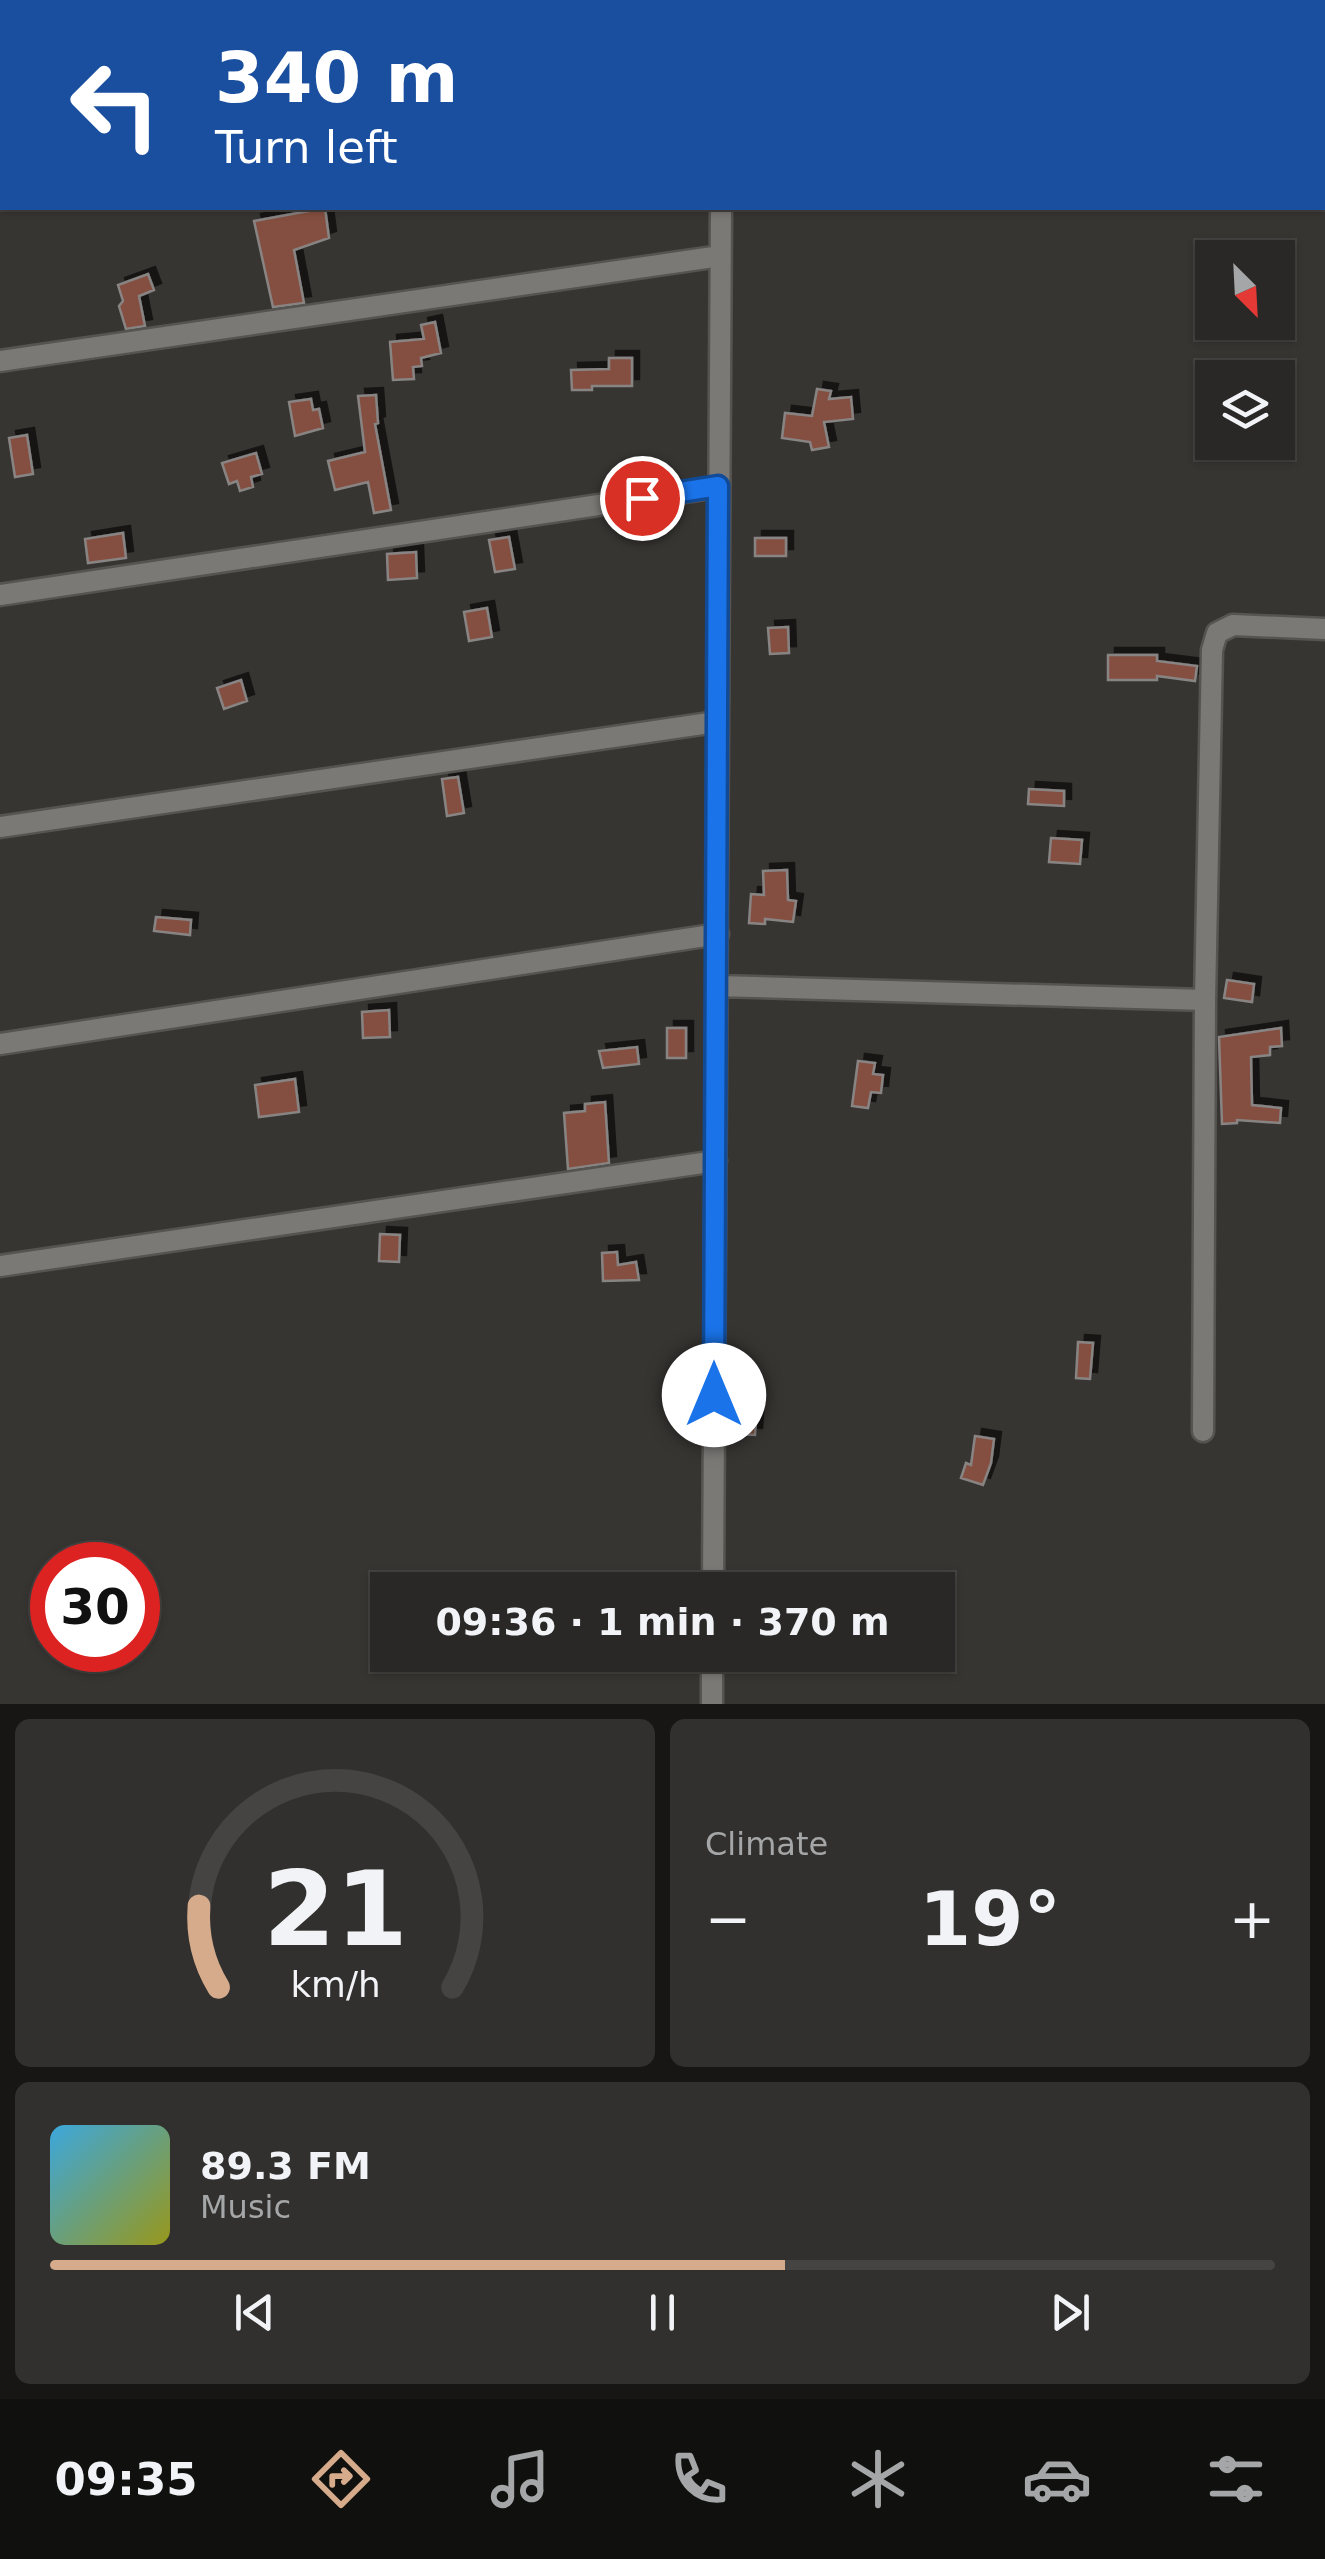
<!DOCTYPE html>
<meta charset="utf-8">
<style>
:root{--surface:#292826;--page:#31302e;--text:#f1f3f6;--muted:#a5a6a7;--line:#454443;--accent:#d6ab8b}
body{margin:0;font-family:"DejaVu Sans",sans-serif;background:var(--page);color:var(--text);height:100vh;display:flex;flex-direction:column;font-size:38px;white-space:nowrap}
*{box-sizing:border-box;margin:0}
p{font-size:32px;color:var(--muted)}
.icon{flex:none;width:55px;height:55px;fill:none;stroke:currentColor;stroke-width:2;stroke-linecap:round;stroke-linejoin:round}
.map{position:relative;height:1704px;overflow:hidden}
.drawer{display:flex;flex-direction:column;gap:15px;padding:15px;background:#171615;flex:1}
.drawer>*{flex:none}
.banner{position:absolute;left:0px;top:0px;width:1325px;height:210px;box-shadow:0 2px 8px #0004,0 0 0 2px var(--line);background:#1a4fa0;color:#fff;overflow:hidden}
.needle{width:65px;rotate:156deg}
.tools{position:absolute;left:1195px;top:240px;display:grid;gap:20px}
.tools a{display:grid;place-items:center;width:100px;height:100px;border-radius:0px;background:var(--surface);box-shadow:0 2px 8px #0004,0 0 0 2px var(--line);font-size:50px}
.speed{position:absolute;left:30px;top:1542px;display:flex;gap:20px;font-size:50px;font-weight:700;text-align:center}
.speed>*{display:grid;place-content:center;width:130px;height:130px;border-radius:50%;background:var(--surface);box-shadow:0 2px 8px #0004,0 0 0 2px var(--line);line-height:1}
.speed .limit{border:15px solid #d22;background:#fff;color:#111}
.pin{position:absolute;display:grid;place-items:center;width:85px;height:85px;color:#fff;margin:-42px;border:5px solid #fff;border-radius:50%;box-shadow:0 2px 10px #0007}
.me{position:absolute;width:110px;margin:-55px;rotate:0deg;stroke-linejoin:round;filter:drop-shadow(0 0 8px #0008)}
.turn{display:flex;align-items:center;gap:35px;height:210px;padding:0 50px;font-size:45px}
.turn .icon{width:130px;height:130px;stroke-width:2.5}
.turn b{display:block;font-size:70px;line-height:85px}
.big{font-size:75px;font-weight:700;line-height:1.1}
.drawer .tile{flex:1;display:flex;flex-direction:column;justify-content:center;gap:15px;min-width:0;padding:0 35px;border-radius:15px;background:var(--page)}
.drawer .dial{align-items:center;gap:0}
.dial svg{height:260px;overflow:visible;fill:none;stroke:var(--line);stroke-width:7;stroke-linecap:round;text-anchor:middle}
.dial text{fill:var(--text);stroke:none}
.song{display:flex;align-items:center;gap:30px}
.cover{width:120px;height:120px;border-radius:15px;background:linear-gradient(135deg,hsl(200 70% 55%),hsl(60 70% 35%))}
.played{height:10px;border-radius:5px;background:linear-gradient(90deg,var(--accent) 60%,var(--line) 60%)}
.keys{display:flex;justify-content:space-around;direction:ltr}
.heat{display:flex;justify-content:space-between;align-items:center;font-size:55px;direction:ltr}
.drawer .tiles{flex:1;display:grid;gap:15px;grid-template-columns:1fr 1fr}
.tile:last-child{grid-column:span 2}
.trip{position:absolute;left:370px;top:1572px;width:585px;height:100px;border-radius:0px;background:var(--surface);box-shadow:0 2px 8px #0004,0 0 0 2px var(--line);font-weight:700;line-height:100px;text-align:center}
.tabs{display:flex;height:160px;justify-content:space-around;align-items:center;background:#10100f;color:var(--muted)}
.tabs .icon{width:70px;height:70px}
.tabs .current{color:var(--accent)}
.tabs b{font-size:45px;color:var(--text)}
.map>svg:first-child{display:block}
.building{fill:#844f40;stroke:#888483;stroke-width:2.5;filter:url(#shadow)}
.lines{fill:none;stroke-linecap:round;stroke-linejoin:round}
.minor-casing{stroke:#565451;stroke-width:25}
.minor{stroke:#7b7976;stroke-width:20}
.route-casing{stroke:#114b97;stroke-width:25}
.route{stroke:#1a73e8;stroke-width:18}
</style>
<div class="map">
<svg width="1325" height="1704" viewBox="0 0 1325 1704">
<defs>
<filter id="shadow"><feDropShadow dx="7" dy="-7" stdDeviation="0" flood-color="#0009"/></filter>
</defs>
<rect width="100%" height="100%" fill="#373532"/>
<path class="building" d="M 325,208 L 329,238 L 294,250 L 304,303 L 273,307 L 254,221 Z
M 148,274 L 154,290 L 139,296 L 145,326 L 126,329 L 119,306 L 123,301 L 118,285 Z
M 435,322 L 441,353 L 421,358 L 422,366 L 413,367 L 414,379 L 393,380 L 390,342 L 424,339 L 421,325 Z
M 609,358 L 632,358 L 632,386 L 592,386 L 592,390 L 572,390 L 571,370 L 609,369 Z
M 817,389 L 831,391 L 829,399 L 851,397 L 853,419 L 824,422 L 829,447 L 812,450 L 810,442 L 782,438 L 785,413 L 812,416 Z
M 376,395 L 378,423 L 375,424 L 391,510 L 374,513 L 368,482 L 335,490 L 328,461 L 365,452 L 358,396 Z
M 311,399 L 313,410 L 319,409 L 323,428 L 295,436 L 289,402 Z
M 27,435 L 33,474 L 15,477 L 9,438 Z
M 256,453 L 262,474 L 251,477 L 253,487 L 240,491 L 237,481 L 229,484 L 222,463 Z
M 123,533 L 126,558 L 88,563 L 85,539 Z
M 509,537 L 515,569 L 495,572 L 489,540 Z
M 755,538 L 786,538 L 786,556 L 755,556 Z
M 416,552 L 417,578 L 388,580 L 387,554 Z
M 487,608 L 492,637 L 469,641 L 464,612 Z
M 788,627 L 789,653 L 770,654 L 768,628 Z
M 1108,655 L 1157,655 L 1157,661 L 1197,666 L 1195,681 L 1157,676 L 1157,680 L 1108,680 Z
M 241,680 L 247,701 L 224,709 L 217,688 Z
M 458,777 L 464,813 L 447,816 L 442,779 Z
M 1029,789 L 1064,791 L 1064,806 L 1028,804 Z
M 1051,838 L 1082,840 L 1080,864 L 1049,862 Z
M 787,870 L 788,900 L 796,901 L 793,922 L 765,919 L 765,924 L 749,923 L 751,894 L 764,895 L 763,871 Z
M 156,917 L 191,920 L 190,935 L 154,931 Z
M 1227,980 L 1254,984 L 1252,1002 L 1224,998 Z
M 389,1010 L 390,1037 L 363,1038 L 362,1012 Z
M 667,1028 L 686,1028 L 686,1058 L 667,1058 Z
M 1281,1028 L 1282,1046 L 1270,1047 L 1270,1055 L 1251,1057 L 1252,1105 L 1281,1108 L 1280,1123 L 1237,1120 L 1237,1123 L 1222,1124 L 1219,1037 Z
M 637,1047 L 639,1064 L 603,1068 L 599,1051 Z
M 858,1061 L 875,1063 L 873,1074 L 883,1075 L 881,1093 L 871,1092 L 868,1108 L 852,1106 Z
M 295,1079 L 299,1112 L 259,1117 L 255,1085 Z
M 605,1102 L 609,1163 L 568,1169 L 564,1113 L 585,1111 L 585,1104 Z
M 380,1234 L 400,1235 L 399,1262 L 379,1261 Z
M 617,1252 L 618,1265 L 636,1262 L 639,1280 L 603,1281 L 602,1253 Z
M 1078,1342 L 1093,1343 L 1090,1379 L 1076,1378 Z
M 738,1405 L 757,1407 L 755,1435 L 736,1434 Z
M 975,1436 L 994,1439 L 991,1463 L 983,1485 L 961,1478 L 966,1463 L 971,1465 Z"/>
<g class="lines">
<defs>
<path id="minor" d="M 722,2 L 722,0
M 0,136 L 2,136
M 0,361 L 720,256
M 0,595 L 718,487
M 0,827 L 716,722
M 717,986 L 1205,1000
M 0,1044 L 718,934
M 0,1266 L 716,1161
M 1203,1431 L 1205,1000 L 1212,650 L 1217,633 L 1233,625 L 1325,629
M 713,1590 L 721,208
M 712,1704 L 712,1655"/>
</defs>
<use href="#minor" class="minor-casing"/>
<use href="#minor" class="minor"/>
</g>
<g class="lines">
<defs>
<path id="route" d="M 642,498 L 718,486 L 714,1395"/>
</defs>
<use href="#route" class="route-casing"/>
<use href="#route" class="route"/>
</g>
</svg>
<div class="tools">
<a><svg class="needle" viewBox="-14 -14 28 28"><path d="M0-13l5 13h-10z" fill="#e53935"/><path d="M0 13l5-13h-10z" fill="#a5a6a7"/></svg></a>
<a><svg class="icon" aria-label="layers" viewBox="0 0 24 24"><path d="M12 4l9 5-9 5-9-5zM3 14l9 5 9-5"/></svg></a>
</div>
<div class="speed"><div class="limit">30</div></div>
<div class="pin" style="left:642px;top:498px;background:#d93025"><svg class="icon" aria-label="arrive" viewBox="0 0 24 24"><path d="M6 21V4h12l-3 4 3 4H6"/></svg></div>
<svg class="me" style="left:714px;top:1395px" viewBox="-20 -20 40 40"><circle r="19" fill="#fff"/><path d="M0-13L10 11 0 6-10 11z" fill="#1a73e8"/></svg>
<div class="trip">09:36 · 1 min · 370 m</div>
<div class="banner">
<div class="turn"><svg class="icon" aria-label="left" viewBox="0 0 24 24"><path d="M17 20v-9H6M10 6l-5 5 5 5"/></svg><div><b>340 m</b>Turn left</div></div>
</div>
</div>
<section class="drawer">
<div class="tiles">
<div class="tile dial"><svg viewBox="0 0 100 80">
<path d="M14 69A42 42 0 1 1 86 69"/>
<path d="M14 69A42 42 0 0 1 8 44" stroke="#d6ab8b"/>
<text x="50" y="56" font-size="32" font-weight="700">21</text>
<text x="50" y="72" font-size="11">km/h</text>
</svg></div>
<div class="tile"><p>Climate</p>
<div class="heat"><a>−</a><b class="big">19°</b><a>+</a></div>
</div>
<div class="tile">
<div class="song"><i class="cover"></i><div><b>89.3 FM</b><p>Music</p></div></div>
<div class="played"></div>
<div class="keys"><svg class="icon" aria-label="previous" viewBox="0 0 24 24"><path d="M18 5L8 12l10 7zM5 5v14"/></svg><svg class="icon" aria-label="pause" viewBox="0 0 24 24"><path d="M8 5v14M16 5v14"/></svg><svg class="icon" aria-label="next" viewBox="0 0 24 24"><path d="M6 5l10 7-10 7zM19 5v14"/></svg></div>
</div>
</div>
</section>
<nav class="tabs">
<b>09:35</b>
<svg class="icon current" aria-label="directions" viewBox="0 0 24 24"><path d="M12 3l9 9-9 9-9-9zM9 14v-3h6M13 9l2 2-2 2"/></svg>
<svg class="icon" aria-label="music" viewBox="0 0 24 24"><path d="M9 18V5l10-2v13"/><circle cx="6" cy="18" r="3"/><circle cx="16" cy="16" r="3"/></svg>
<svg class="icon" aria-label="phone" viewBox="0 0 24 24"><path d="M5 4h4l2 5-3 2q2 4 5 5l2-3 5 2v4C11 20 4 13 5 4z"/></svg>
<svg class="icon" aria-label="climate" viewBox="0 0 24 24"><path d="M12 3v18M4 7l16 10M4 17L20 7"/></svg>
<svg class="icon" aria-label="car" viewBox="0 0 24 24"><path d="M5 17H2v-5l4-1 3-4h7l3 4 3 1v5h-3M9 17h6M6 11h13"/><circle cx="7" cy="17" r="2"/><circle cx="17" cy="17" r="2"/></svg>
<svg class="icon" aria-label="filters" viewBox="0 0 24 24"><path d="M4 7h16M4 17h16"/><circle cx="9" cy="7" r="2"/><circle cx="15" cy="17" r="2"/></svg>
</nav>
